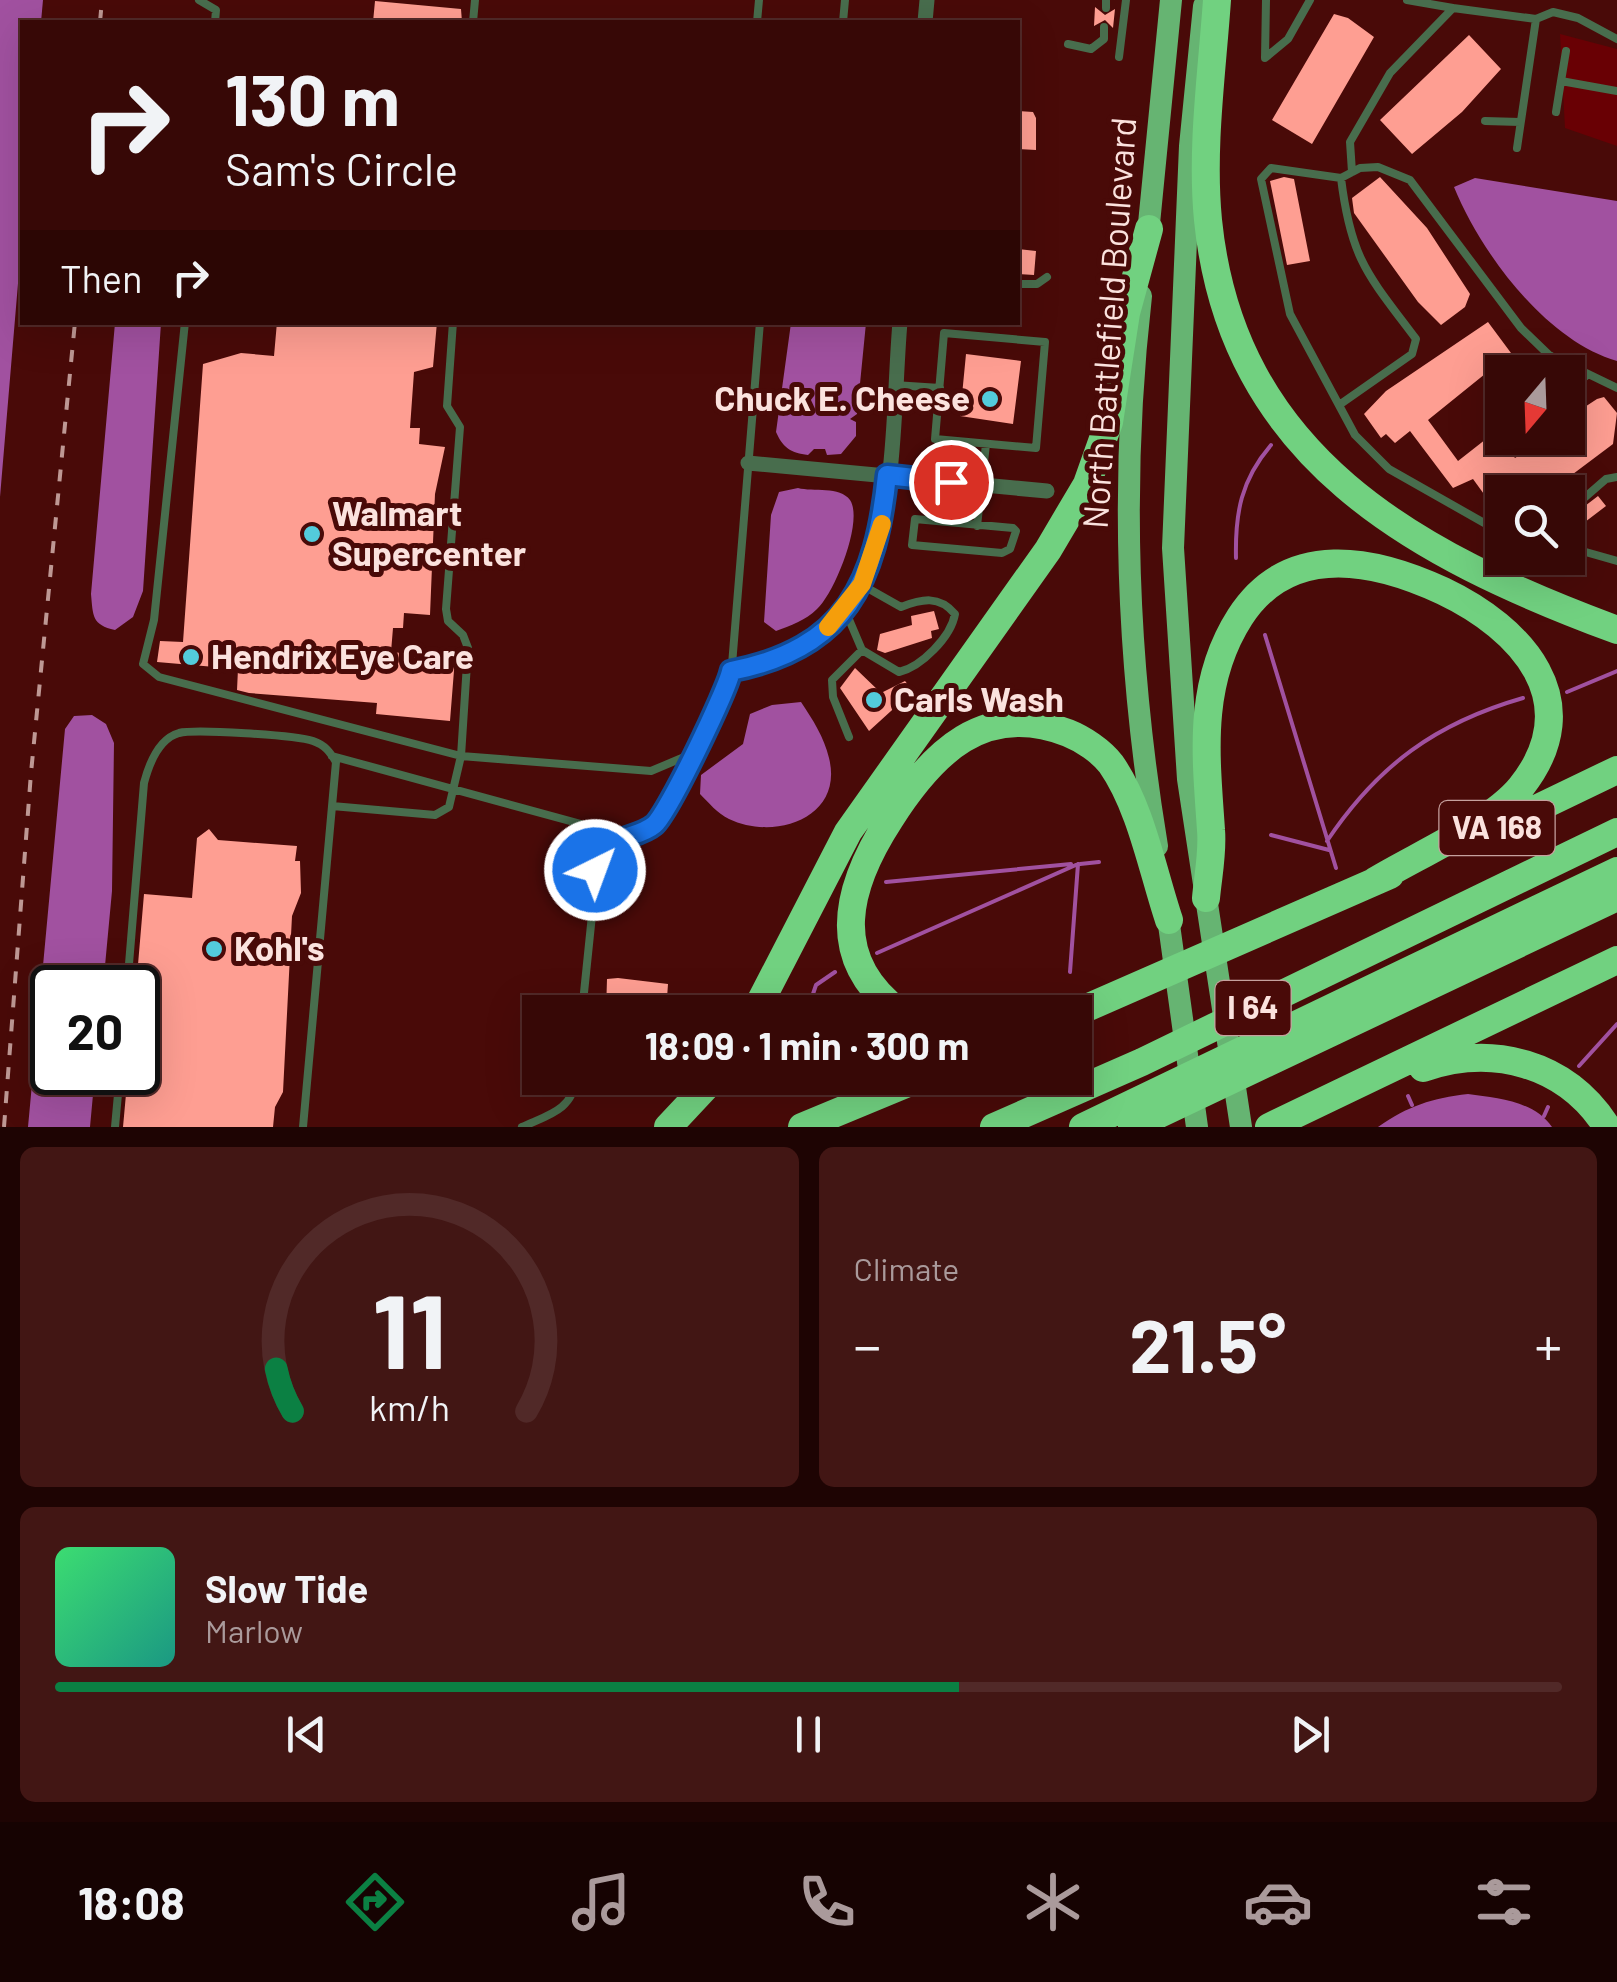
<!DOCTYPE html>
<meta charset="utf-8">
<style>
:root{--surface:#370806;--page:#421614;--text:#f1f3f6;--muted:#aa9a9b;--line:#512928;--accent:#0b8043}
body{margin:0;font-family:Barlow,sans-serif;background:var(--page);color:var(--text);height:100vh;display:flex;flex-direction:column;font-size:38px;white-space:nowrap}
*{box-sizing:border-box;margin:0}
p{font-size:32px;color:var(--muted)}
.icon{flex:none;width:55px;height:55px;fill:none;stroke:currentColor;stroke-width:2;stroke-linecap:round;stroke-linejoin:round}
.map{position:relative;height:1127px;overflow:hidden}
.sheet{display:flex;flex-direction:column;gap:20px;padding:20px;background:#1e0403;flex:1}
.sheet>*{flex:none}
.guide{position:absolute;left:20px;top:20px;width:1000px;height:305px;border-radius:0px;box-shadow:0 10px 40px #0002,0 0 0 2px var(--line);background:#370806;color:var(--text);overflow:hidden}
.needle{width:65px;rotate:199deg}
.fabs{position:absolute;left:1485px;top:355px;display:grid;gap:20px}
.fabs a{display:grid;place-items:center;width:100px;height:100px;border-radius:0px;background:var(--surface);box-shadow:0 10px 40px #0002,0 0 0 2px var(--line);font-size:50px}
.speed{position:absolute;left:30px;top:965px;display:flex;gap:20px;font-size:50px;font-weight:700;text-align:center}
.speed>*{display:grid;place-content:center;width:130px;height:130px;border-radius:50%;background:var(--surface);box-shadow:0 10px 40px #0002,0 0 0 2px var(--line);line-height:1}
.speed .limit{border:5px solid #111;border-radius:15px;background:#fff;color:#111}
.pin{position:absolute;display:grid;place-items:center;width:85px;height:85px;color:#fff;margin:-42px;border:5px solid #fff;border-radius:50%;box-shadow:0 2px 10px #0007}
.me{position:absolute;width:110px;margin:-55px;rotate:42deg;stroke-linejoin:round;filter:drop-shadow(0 0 8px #0008)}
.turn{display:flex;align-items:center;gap:35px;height:210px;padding:0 40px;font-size:45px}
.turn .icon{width:130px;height:130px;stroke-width:2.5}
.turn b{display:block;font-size:70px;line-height:85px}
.then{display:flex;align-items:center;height:95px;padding:0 40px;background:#0003;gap:20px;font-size:38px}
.big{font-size:75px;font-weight:700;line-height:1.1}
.sheet .card{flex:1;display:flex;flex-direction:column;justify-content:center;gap:15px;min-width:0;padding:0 35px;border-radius:15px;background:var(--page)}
.sheet .dial{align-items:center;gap:0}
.dial svg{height:260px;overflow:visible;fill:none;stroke:var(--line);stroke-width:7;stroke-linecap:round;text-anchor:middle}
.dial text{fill:var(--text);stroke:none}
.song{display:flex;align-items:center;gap:30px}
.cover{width:120px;height:120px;border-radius:15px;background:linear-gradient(135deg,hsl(140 70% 55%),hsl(170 70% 35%))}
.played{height:10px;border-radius:5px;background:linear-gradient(90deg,var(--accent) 60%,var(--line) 60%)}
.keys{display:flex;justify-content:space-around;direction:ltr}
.heat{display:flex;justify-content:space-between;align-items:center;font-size:55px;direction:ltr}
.sheet .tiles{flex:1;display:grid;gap:20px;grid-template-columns:1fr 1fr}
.card:last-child{grid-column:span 2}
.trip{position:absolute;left:522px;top:995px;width:570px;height:100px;border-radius:0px;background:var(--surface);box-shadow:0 10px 40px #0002,0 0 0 2px var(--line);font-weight:700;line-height:100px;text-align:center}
.menu{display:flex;height:160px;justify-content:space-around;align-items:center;background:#160302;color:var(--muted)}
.menu .icon{width:70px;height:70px}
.menu .selected{color:var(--accent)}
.menu b{font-size:45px;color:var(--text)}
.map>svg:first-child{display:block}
.green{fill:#690004}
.water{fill:#a151a0}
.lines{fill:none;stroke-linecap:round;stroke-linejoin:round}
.stream{stroke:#a151a0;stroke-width:4}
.building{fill:#fe9e92}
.lane{stroke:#486d4d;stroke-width:8}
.street{stroke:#486d4d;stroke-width:15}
.primary{stroke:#66b472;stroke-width:22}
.highway{stroke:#71d180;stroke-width:28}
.rail{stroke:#be9894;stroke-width:4;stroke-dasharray:12 12;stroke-linecap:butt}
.route-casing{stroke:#114b97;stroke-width:25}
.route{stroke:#1a73e8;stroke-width:18}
.slow{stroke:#f59e0b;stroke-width:18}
.poi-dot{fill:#53cbdb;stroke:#490a08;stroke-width:4}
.labels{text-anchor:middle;stroke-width:10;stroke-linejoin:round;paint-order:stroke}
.shield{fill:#490a08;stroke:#c6a19e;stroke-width:2.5}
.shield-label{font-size:32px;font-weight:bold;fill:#fbe2de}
.street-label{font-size:35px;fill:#fbe2de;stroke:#490a08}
.poi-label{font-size:35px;font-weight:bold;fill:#fbe2de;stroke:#490a08;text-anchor:start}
</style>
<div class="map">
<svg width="1617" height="1127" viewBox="0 0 1617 1127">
<rect width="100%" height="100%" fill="#490a08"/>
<path class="green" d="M 1560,34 L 1617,49 L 1617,146 L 1565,128 Z"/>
<path class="water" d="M 0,0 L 43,0 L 41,22 L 22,22 L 22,236 L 0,497 Z
M 1475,178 L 1617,201 L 1617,361 C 1546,341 1481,253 1454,187 Z
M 115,323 L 161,323 L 143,591 L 133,617 L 115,630 C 92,625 93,616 91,594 Z
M 791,323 L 866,323 L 857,414 L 850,419 L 856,422 L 856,436 L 841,454 L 827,455 L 825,449 L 814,449 L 808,455 C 791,453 783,448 776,432 Z
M 798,488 C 813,492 840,486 850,500 C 864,521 834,594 817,609 C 806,620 790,626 776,631 L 764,622 L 771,515 L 779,492 Z
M 801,702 C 813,720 824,737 829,758 C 844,818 775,841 729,819 C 718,814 708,802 700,794 L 701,775 L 743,744 L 750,714 L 772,705 Z
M 92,715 L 106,724 L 114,743 L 112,891 L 103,987 L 52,988 L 52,1072 L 95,1073 L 90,1127 L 28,1127 L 65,729 L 74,716 Z
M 1468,1094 C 1498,1098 1534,1101 1552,1127 L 1378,1127 C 1408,1106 1432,1098 1468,1094 Z"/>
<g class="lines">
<path class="stream" d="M 1236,558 C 1235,513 1241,480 1271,445
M 1265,635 L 1336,868
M 1567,692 L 1617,671
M 1271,835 L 1329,850
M 1327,841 C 1378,765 1436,723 1523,698
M 1080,864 L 1099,862
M 886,882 L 1071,864
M 877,953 L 1078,864
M 1070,972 L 1078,864
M 807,1012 L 816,985 L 835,972
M 1579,1066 L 1617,1024
M 1408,1096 L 1412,1105
M 1544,1116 L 1548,1107"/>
</g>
<path class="building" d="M 375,1 L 461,9 L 462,22 L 373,22 Z
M 1095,7 L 1105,15 L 1115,9 L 1113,28 L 1105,20 L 1094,26 Z
M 1334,14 L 1348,18 L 1374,37 L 1312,144 L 1272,120 Z
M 1469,35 L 1501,69 L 1462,112 L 1412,154 L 1380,120 Z
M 1018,111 L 1033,112 L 1036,118 L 1036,150 L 1018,149 Z
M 1284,177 L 1294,179 L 1310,261 L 1287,265 L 1270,181 Z
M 1380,177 L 1427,228 L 1470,294 L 1465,307 L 1441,325 L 1418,302 L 1354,213 L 1352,198 Z
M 1018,249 L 1036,251 L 1034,275 L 1018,274 Z
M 277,322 L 437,322 L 433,367 L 414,372 L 410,428 L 420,428 L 419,444 L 445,447 L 435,494 L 430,615 L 404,613 L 403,628 L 393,628 L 391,652 L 455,658 L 450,721 L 376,714 L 377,703 L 249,693 L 237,690 L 238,669 L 157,662 L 160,641 L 183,642 L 203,364 L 241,353 L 274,356 Z
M 1488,322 L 1511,353 L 1428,420 L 1458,461 L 1495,432 L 1515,458 L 1546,438 L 1568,438 L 1568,418 L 1597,399 L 1604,397 L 1617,413 L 1613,444 L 1549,492 L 1502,492 L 1502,519 L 1473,479 L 1453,488 L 1410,431 L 1395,443 L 1386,434 L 1381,438 L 1364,414 L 1386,391 Z
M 966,354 L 1021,361 L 1013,424 L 960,416 Z
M 1598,496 L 1606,506 L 1568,535 L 1568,519 Z
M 934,611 L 939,629 L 931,631 L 932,638 L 885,653 L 877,650 L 880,634 L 912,625 L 911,616 Z
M 855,668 L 881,693 L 905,681 L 913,691 L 869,731 L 840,688 Z
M 209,829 L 218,840 L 297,846 L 295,861 L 300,861 L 301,893 L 292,916 L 283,1092 L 275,1107 L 273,1127 L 123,1127 L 128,1072 L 138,1072 L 136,988 L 144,894 L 192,898 L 197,838 Z
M 618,978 L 668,984 L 666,1012 L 606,1012 L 607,979 Z"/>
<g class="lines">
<path class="lane" d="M 199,0 L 216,10 L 215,22
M 1266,0 L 1265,58 L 1288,39 L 1310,0
M 1407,0 L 1453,8
M 1106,8 L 1106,0
M 473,22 L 475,0
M 757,22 L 759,0
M 843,22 L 845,0
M 1068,44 L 1091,49 L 1104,39 L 1104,27
M 1119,57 L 1126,0
M 1561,81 L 1566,51
M 1556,112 L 1561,81 L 1617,91
M 1485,121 L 1520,122
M 1517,148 L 1536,19
M 1352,172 L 1350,142 L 1390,73 L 1453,8 L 1536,19 L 1553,12 L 1578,18 L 1617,39
M 1341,178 C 1351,260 1368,275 1416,339 L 1412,354 L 1342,403
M 1018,284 L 1037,284 L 1047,277
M 185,322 L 154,620 L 143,664 L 159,677 L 461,756 L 449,807 L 435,815 L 332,806
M 453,322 L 447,406 L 460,427 L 446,609 L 448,621 L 463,635 L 468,648 L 461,756 L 651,771 L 689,755 L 704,736 L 731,677 L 760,322
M 944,333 L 1045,342 L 1036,448 L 935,439 Z
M 1530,372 L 1551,356
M 894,385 L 940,388
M 1568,391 L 1586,376
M 1502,399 L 1498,412 L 1502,423
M 1568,512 L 1606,479 L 1617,477
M 915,519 L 1013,528 L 1016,531 L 1010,549 L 1002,553 L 912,545 Z
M 977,526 L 986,444
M 1502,528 L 1486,524 L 1389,469 L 1355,435 L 1290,314 L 1261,179 L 1271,168 L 1341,178 L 1360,168 L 1378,167 L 1410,180 L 1521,328 L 1549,355 L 1617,388
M 1568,547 L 1617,561
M 845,610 L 862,650 L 899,672 C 921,667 951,637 955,614 C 939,595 922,599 901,607 L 862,585
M 849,737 L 833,697 L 832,680 L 862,650
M 332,756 L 625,836
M 127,988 L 144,783 C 149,764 158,739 179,733 C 195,729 296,735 313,741 C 325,745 330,752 336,762 L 303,1127
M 582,1012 L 598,857 L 615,840 L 653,827 L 695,754
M 115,1127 L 120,1072
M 522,1127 C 548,1115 573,1110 576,1078"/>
<path class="street" d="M 925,22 L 927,0
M 748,463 L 1047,491
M 731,671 C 909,638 888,463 900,322"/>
<path class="primary" d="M 1204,6 L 1190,146 L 1173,548 L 1188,779 L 1241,1127
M 1147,244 L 1171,0
M 1141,296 C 1120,479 1127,665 1157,846
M 1166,903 L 1197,1127"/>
<path class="highway" d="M 1217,0 C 1212,72 1201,148 1208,220 C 1232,458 1415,555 1617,630
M 1480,836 L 1617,770
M 1206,898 C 1208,876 1213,852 1211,830 C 1206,756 1197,684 1240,617 C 1289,541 1374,559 1443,591 C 1521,628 1589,701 1521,787 C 1492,823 1416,856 1375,881
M 755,1012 L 848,832 L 1048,550 L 1087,484 L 1109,422 L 1126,313 L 1149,229
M 899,1012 C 826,957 847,885 890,819 C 932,753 984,700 1068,733 C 1083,739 1101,751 1111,764 C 1141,807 1152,869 1169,920
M 1075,1013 L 1390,875
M 1423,1068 C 1493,1044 1566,1063 1607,1127
M 668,1127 L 714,1078
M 802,1127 L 920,1078
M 994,1127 L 1142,1062 L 1617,832
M 1083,1127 L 1617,871
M 1132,1127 L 1617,897
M 1269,1127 L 1617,960"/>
<path class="rail" d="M 100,22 L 102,0
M 4,1127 L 31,773 L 75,322"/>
</g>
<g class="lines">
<defs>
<path id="route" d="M 595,870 L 605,848 C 620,836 641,836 654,825 C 668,814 728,688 731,671 C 846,649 876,582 887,475 L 951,482"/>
</defs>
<use href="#route" class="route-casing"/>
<use href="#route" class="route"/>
<path class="slow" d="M 828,627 L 862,584 L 882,524"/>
</g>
<g class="poi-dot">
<circle cx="990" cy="399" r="10"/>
<circle cx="312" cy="534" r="10"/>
<circle cx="191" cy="657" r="10"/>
<circle cx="874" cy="700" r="10"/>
<circle cx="214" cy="949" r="10"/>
</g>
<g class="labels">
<g class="shield">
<rect x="1439.5" y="801" width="115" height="54" rx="8"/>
<rect x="1215.5" y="981" width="75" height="54" rx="8"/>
</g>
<g class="shield-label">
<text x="1497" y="839">VA 168</text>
<text x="1253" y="1019">I 64</text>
</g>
<g class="street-label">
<text transform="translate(1110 323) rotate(-86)" y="12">North Battlefield Boulevard</text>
</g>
<g class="poi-label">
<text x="970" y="411" text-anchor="end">Chuck E. Cheese</text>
<text x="332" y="526">Walmart<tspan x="332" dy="40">Supercenter</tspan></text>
<text x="211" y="669">Hendrix Eye Care</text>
<text x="894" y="712">Carls Wash</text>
<text x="234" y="961">Kohl's</text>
</g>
</g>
</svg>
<div class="fabs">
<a><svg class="needle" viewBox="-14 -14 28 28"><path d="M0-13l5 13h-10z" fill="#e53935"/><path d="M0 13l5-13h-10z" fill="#aa9a9b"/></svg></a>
<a><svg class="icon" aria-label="search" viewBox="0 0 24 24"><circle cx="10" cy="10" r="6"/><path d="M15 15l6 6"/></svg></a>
</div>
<div class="speed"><div class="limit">20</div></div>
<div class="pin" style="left:951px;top:482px;background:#d93025"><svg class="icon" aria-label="arrive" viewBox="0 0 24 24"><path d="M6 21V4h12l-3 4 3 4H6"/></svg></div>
<svg class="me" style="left:595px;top:870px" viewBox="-20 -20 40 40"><circle r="17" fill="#1a73e8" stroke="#fff" stroke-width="3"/><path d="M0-11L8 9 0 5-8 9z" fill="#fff"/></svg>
<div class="trip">18:09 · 1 min · 300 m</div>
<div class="guide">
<div class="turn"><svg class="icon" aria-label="right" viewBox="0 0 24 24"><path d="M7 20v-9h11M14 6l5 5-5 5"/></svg><div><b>130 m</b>Sam's Circle</div></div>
<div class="then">Then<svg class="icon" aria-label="right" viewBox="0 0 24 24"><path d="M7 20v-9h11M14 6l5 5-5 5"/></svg></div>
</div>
</div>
<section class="sheet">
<div class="tiles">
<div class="card dial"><svg viewBox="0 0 100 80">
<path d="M14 69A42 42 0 1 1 86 69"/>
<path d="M14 69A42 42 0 0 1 9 56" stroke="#0b8043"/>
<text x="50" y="56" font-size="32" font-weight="700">11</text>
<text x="50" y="72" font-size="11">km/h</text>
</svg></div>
<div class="card"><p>Climate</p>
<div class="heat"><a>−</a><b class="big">21.5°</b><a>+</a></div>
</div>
<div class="card">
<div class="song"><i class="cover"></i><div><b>Slow Tide</b><p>Marlow</p></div></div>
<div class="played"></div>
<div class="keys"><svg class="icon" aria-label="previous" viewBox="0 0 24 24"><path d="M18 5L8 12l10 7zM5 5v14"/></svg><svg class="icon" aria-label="pause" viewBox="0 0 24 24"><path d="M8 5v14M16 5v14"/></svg><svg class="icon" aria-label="next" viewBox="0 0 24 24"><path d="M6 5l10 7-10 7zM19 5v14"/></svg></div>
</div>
</div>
</section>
<nav class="menu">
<b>18:08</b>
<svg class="icon selected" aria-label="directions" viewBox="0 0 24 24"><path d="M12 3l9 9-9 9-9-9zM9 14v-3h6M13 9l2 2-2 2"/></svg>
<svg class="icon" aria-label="music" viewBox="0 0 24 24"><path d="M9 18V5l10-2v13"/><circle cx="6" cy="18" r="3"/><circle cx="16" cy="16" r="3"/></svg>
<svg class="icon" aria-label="phone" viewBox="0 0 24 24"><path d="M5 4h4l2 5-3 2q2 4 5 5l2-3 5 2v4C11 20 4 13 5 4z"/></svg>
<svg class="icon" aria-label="climate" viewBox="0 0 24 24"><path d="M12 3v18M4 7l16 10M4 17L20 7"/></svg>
<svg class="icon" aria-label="car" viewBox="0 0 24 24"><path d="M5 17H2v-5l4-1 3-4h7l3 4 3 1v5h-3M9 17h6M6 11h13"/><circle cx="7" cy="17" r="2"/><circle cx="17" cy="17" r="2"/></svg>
<svg class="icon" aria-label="filters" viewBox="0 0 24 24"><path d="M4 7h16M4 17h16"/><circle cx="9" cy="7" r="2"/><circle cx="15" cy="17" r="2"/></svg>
</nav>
